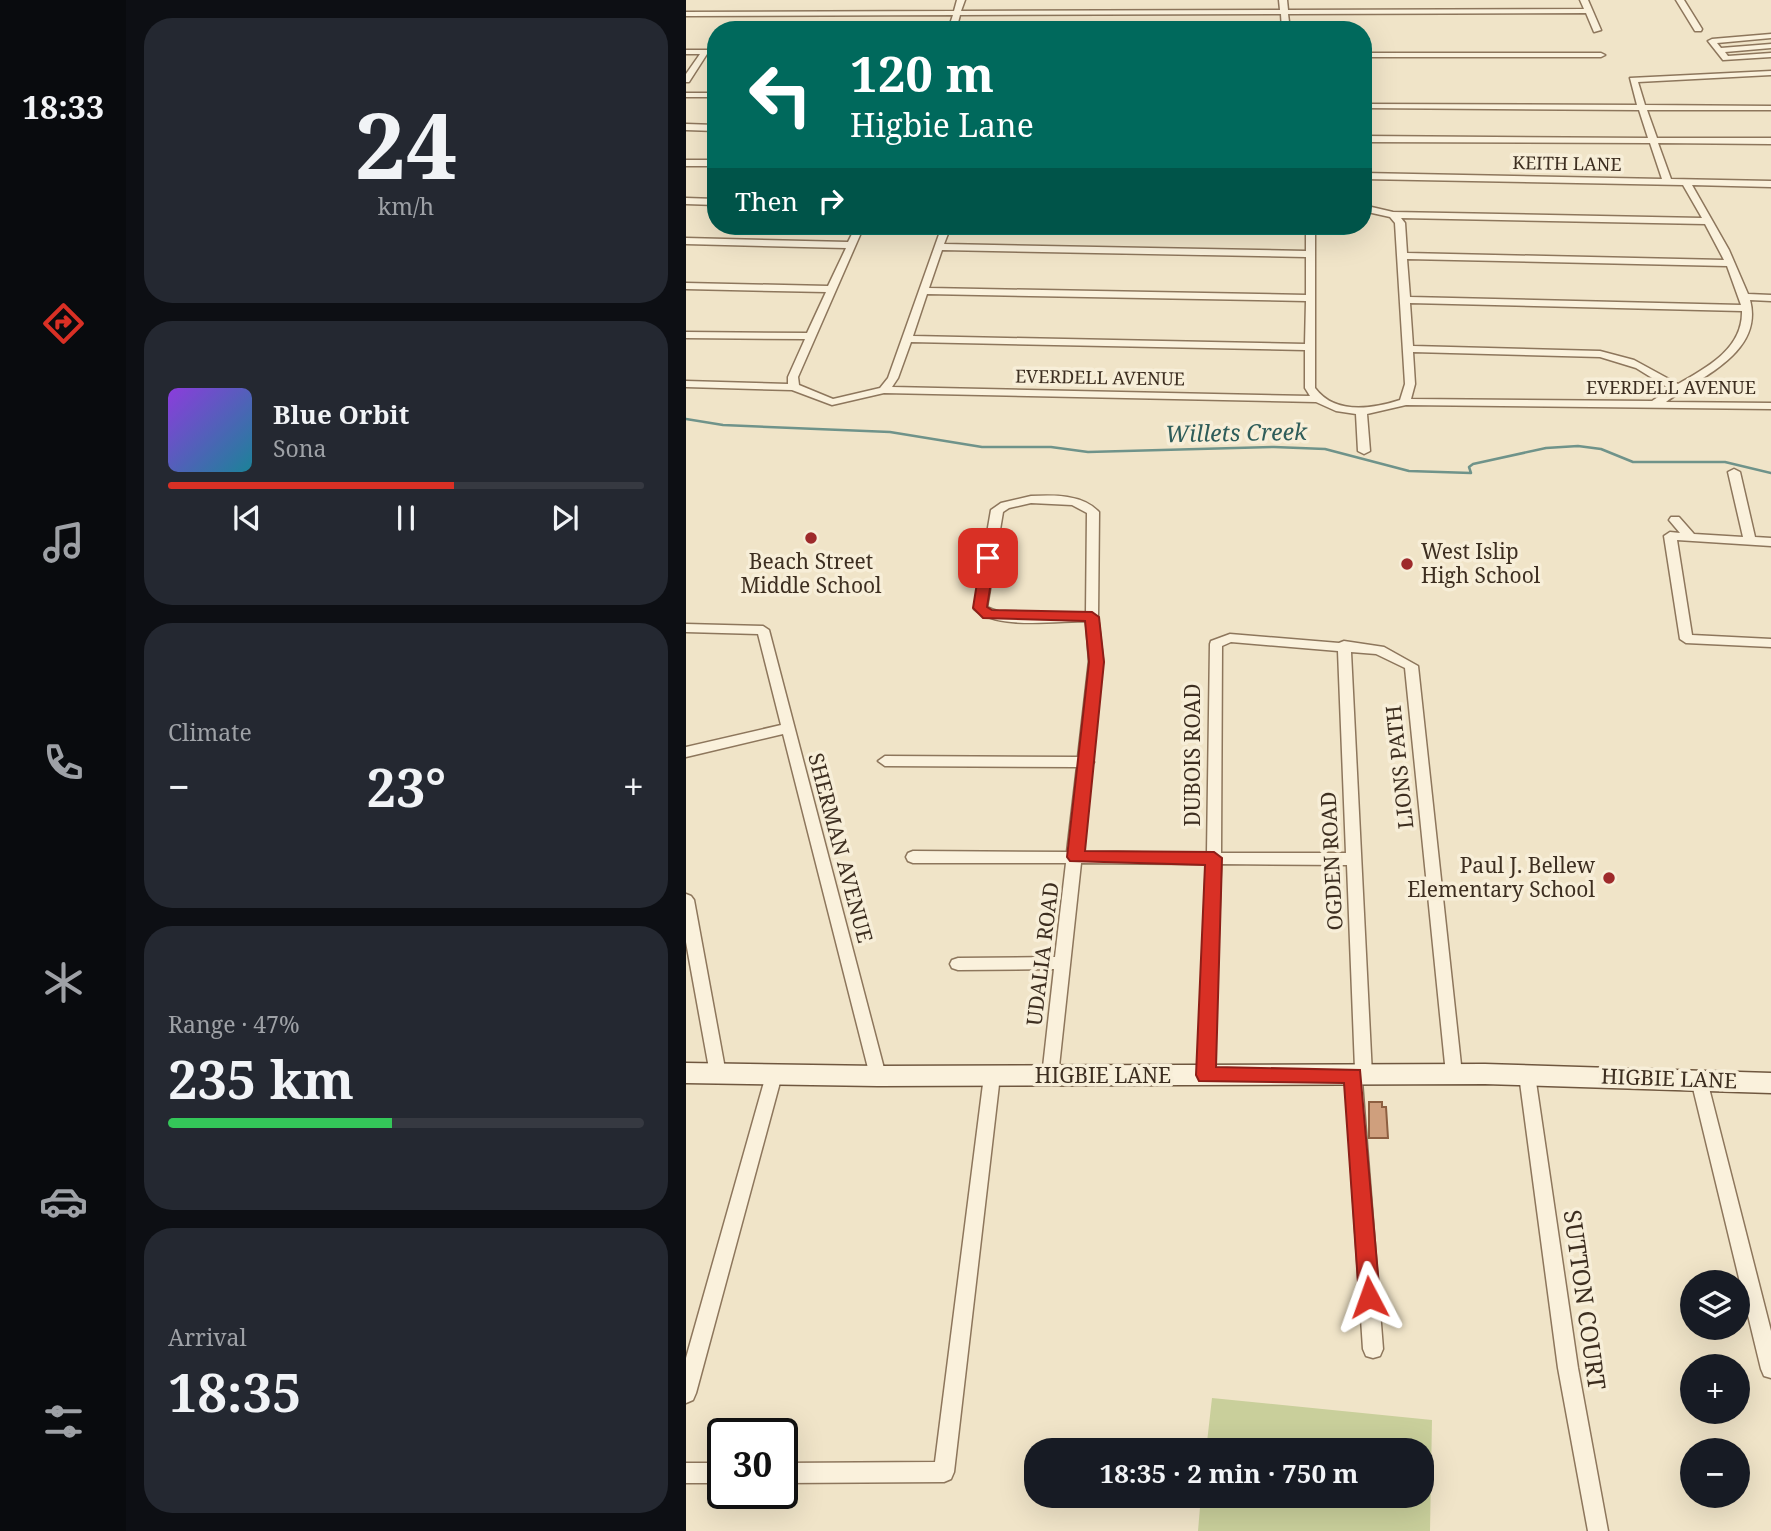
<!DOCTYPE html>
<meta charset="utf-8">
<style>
:root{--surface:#171b24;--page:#242831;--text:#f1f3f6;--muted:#9ea1a6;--line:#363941;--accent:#d93025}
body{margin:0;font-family:"Noto Serif",serif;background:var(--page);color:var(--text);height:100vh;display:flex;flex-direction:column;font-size:26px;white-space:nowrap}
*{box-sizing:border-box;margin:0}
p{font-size:23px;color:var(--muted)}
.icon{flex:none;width:38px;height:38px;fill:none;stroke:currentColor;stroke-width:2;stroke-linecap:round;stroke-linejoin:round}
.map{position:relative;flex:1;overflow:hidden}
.side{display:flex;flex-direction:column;gap:18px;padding:18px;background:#0d0f14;width:560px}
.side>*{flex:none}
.top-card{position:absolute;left:21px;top:21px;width:665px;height:214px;border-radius:28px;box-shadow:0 7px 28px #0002;background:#00695c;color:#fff;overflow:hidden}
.buttons{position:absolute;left:994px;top:1270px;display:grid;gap:14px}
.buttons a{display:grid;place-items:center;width:70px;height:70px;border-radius:50%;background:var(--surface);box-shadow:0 7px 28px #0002;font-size:35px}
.speed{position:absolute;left:21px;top:1418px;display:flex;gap:14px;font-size:35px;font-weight:700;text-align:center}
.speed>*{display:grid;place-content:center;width:91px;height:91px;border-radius:50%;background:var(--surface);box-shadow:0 7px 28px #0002;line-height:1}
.speed .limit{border:4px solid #111;border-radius:10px;background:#fff;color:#111}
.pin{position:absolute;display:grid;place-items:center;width:60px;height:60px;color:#fff;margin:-30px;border-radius:14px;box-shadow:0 4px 10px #0006}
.me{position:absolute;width:77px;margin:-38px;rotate:356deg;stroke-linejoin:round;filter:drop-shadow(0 0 5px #0008)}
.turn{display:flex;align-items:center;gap:24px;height:147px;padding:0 28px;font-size:32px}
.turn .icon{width:91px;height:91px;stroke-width:2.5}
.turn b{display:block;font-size:49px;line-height:60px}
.then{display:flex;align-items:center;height:66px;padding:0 28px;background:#0003;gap:14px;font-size:26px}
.big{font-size:52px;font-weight:700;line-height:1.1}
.side .widget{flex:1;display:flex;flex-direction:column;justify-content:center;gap:10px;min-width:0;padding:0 24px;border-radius:28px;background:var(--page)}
.side .dial{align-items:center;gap:0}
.dial b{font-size:91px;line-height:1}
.song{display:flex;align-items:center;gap:21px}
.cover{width:84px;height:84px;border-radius:10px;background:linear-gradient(135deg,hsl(270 70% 55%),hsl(190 70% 35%))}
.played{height:7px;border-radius:4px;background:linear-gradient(90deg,var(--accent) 60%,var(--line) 60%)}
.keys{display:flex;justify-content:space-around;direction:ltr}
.heat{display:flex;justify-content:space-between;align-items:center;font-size:38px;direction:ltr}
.charge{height:10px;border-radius:5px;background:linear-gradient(90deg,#34c759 47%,var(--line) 0)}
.trip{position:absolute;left:338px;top:1438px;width:410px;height:70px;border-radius:28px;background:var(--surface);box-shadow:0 7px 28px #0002;font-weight:700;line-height:70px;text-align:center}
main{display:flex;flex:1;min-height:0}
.menu{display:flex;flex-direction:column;width:126px;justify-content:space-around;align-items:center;background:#090b0e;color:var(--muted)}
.menu .icon{width:49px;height:49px}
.menu .on{color:var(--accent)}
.menu b{font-size:32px;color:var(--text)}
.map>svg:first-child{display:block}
.green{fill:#c9cf9b}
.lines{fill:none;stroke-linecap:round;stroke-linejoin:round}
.stream{stroke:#6f938a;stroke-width:2.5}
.building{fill:#cf9f7d;stroke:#8d5f41;stroke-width:2}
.street-casing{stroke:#8d765c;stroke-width:3}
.secondary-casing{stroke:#6f573f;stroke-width:3}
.street{fill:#faf1dc;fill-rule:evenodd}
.secondary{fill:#faf1dc;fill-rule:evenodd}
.route{fill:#d93025;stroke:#8d1f18;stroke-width:2}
.poi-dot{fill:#9e2a2b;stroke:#f7eed8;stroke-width:2.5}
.labels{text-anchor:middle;stroke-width:7;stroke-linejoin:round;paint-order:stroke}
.far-street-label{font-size:18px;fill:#3d2e20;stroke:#f7eed8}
.poi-label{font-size:21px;fill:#3d2e20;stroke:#f7eed8;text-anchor:start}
.street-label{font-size:21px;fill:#3d2e20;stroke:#f7eed8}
.water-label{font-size:23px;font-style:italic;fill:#2f5d5a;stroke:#f7eed8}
.near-street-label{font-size:24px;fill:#3d2e20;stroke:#f7eed8}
</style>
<main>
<nav class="menu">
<b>18:33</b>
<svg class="icon on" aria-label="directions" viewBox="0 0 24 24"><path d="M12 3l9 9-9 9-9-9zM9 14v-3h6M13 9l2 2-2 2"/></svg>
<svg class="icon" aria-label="music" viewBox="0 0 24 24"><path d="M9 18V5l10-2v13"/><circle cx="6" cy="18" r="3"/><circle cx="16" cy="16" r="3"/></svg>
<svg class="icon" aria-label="phone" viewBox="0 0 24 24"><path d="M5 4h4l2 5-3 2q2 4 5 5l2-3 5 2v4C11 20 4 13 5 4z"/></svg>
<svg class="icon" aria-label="climate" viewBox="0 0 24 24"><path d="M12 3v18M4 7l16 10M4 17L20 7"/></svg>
<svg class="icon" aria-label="car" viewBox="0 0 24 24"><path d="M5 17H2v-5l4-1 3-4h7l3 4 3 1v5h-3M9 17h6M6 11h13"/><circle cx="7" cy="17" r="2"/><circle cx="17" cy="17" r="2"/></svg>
<svg class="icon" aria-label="filters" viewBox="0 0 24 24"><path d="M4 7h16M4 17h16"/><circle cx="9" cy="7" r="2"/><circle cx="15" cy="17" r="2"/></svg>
</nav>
<section class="side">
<div class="widget dial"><b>24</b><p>km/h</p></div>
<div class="widget">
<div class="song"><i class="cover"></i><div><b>Blue Orbit</b><p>Sona</p></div></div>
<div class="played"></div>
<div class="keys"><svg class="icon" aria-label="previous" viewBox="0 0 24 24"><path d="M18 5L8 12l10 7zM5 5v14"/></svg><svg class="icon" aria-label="pause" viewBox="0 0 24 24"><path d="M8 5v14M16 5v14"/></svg><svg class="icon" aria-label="next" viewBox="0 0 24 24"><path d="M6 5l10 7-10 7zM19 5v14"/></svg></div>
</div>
<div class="widget"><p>Climate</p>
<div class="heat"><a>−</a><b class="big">23°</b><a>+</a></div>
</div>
<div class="widget"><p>Range · 47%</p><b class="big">235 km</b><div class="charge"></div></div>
<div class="widget"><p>Arrival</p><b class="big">18:35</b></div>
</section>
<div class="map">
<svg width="1085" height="1531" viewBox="0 0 1085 1531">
<rect width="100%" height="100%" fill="#f0e4c8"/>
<path class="green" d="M 526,1398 L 746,1420 L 744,1531 L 512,1531 L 515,1496 L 735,1496 L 735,1451 L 520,1451 Z"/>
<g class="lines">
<path class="stream" d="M 0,419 L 37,425 L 204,432 L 296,447 L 365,447 L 402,452 L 588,447 L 639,449 L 723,471 L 785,473 L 783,467 L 787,464 L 860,448 L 892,446 L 915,449 L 947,462 L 1039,462 L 1085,473"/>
</g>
<path class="building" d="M 683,1102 L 696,1102 L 696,1107 L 700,1107 L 702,1138 L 683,1138 Z"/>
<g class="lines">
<defs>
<path id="street" d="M 271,0 L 279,0 L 275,11 L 594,10 L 593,0 L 601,0 L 602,10 L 898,9 L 894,0 L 902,0 L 915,30 L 908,32 L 900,13 L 602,14 L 604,30 L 596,30 L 595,14 L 274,15 L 270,30 L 262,30 L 267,15 L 0,16 L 0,12 L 268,11 Z
M 990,0 L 998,0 L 1016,29 L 1015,31 L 1009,31 Z
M 1085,34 L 1085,38 L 1031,43 L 1035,48 L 1085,44 L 1085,48 L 1039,52 L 1042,56 L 1085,53 L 1085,57 L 1037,60 L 1022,41 L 1026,39 Z
M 0,50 L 30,50 L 30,54 L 21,54 L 3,82 L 0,82 L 0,74 L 14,54 L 0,54 Z
M 677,53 L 915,53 L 919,55 L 915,57 L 677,57 Z
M 1085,71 L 1085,75 L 952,82 L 959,105 L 1085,106 L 1085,110 L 961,110 L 971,138 L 1085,138 L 1085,144 L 972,143 L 985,179 L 1085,181 L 1085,187 L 1006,185 L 1043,250 L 1062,294 L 1085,295 L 1085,301 L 1064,300 C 1078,353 1014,377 980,402 L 1085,403 L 1085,409 L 720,405 L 681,414 L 684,451 L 678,454 L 672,451 L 670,414 L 650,411 L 630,402 L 198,393 L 146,405 L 106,390 L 0,387 L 0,381 L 102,384 L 102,377 L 119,339 L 0,338 L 0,332 L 121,333 L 140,292 L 0,289 L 0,283 L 142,286 L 160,248 L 0,244 L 0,238 L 162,242 L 170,226 L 178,226 L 112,377 L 113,385 L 147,399 L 194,388 L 202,378 L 256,226 L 265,226 L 258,244 L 620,251 L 620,226 L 629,226 L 629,388 C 649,415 686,409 714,400 L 719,384 L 709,223 L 704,217 L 677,211 L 677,205 L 707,212 L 1016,218 L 997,185 L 677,179 L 677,173 L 976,179 L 964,143 L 677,142 L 677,136 L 962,138 L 953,110 L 677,108 L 677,104 L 951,105 L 944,78 ZM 715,218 L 1019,224 L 1038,260 L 721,253 L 719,223 ZM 256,250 L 620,257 L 620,295 L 243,288 ZM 721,259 L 1041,266 L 1055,305 L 724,297 ZM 241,294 L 620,301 L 619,344 L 227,336 ZM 724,303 L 1056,311 C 1057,349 1020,368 992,384 L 948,360 L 914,351 L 727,346 ZM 225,342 L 619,350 L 619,388 L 624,396 L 206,387 L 212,378 ZM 727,352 L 914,357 L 950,368 L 984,389 L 966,401 L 725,399 L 729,384 Z
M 0,93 L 30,93 L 30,97 L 0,97 Z
M 0,124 L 30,125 L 30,131 L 0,130 Z
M 0,160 L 30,160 L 30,166 L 0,166 Z
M 0,198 L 30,199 L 30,205 L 0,204 Z
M 1048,469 L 1054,472 L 1069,537 L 1085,538 L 1085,546 L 991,540 L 1006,635 L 1085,639 L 1085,647 L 1000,643 L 994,639 L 978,536 L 984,532 L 994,533 L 983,520 L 985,517 L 993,517 L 1008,534 L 1057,537 L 1042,472 Z
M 345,496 C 368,495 396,494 413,512 L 412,617 L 417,661 L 406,759 L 408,762 L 405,766 L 396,852 L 521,853 L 524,644 L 525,641 L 544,634 L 653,643 L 658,641 L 698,647 L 732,666 L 776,1074 L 774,1079 L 768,1081 L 762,1079 L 760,1074 L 719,668 L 690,654 L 665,652 L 686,1075 L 684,1080 L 676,1081 L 697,1349 L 694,1356 L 687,1358 L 680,1356 L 677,1349 L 659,1075 L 661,1070 L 669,1069 L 661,865 L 535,864 L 528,1075 L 526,1080 L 520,1082 L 514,1080 L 512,1075 L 520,864 L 395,863 L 372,1076 L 370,1081 L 364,1083 L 358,1081 L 356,1076 L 368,969 L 272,970 L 266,968 L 264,964 L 266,960 L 272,958 L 369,957 L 380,863 L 227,863 L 222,861 L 220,857 L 222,853 L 227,851 L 381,852 L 391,767 L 199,766 L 192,761 L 199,756 L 392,757 L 403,661 L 400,621 C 371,621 310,630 288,609 L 305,510 L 315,503 ZM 345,503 L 386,505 L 401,513 L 400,613 C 368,613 330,621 301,607 L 317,512 L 323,508 ZM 545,642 L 652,651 L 660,853 L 535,853 L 536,646 Z
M 0,624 L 77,626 L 83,630 L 200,1076 L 198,1081 L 192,1083 L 186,1081 L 184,1076 L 97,734 L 0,757 L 0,747 L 95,725 L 72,634 L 0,632 Z
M 0,894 L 5,896 L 8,900 L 40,1074 L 38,1079 L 32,1081 L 26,1079 L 24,1074 L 0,942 Z
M 88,1068 L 94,1070 L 96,1075 L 10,1393 L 7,1400 L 0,1403 L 0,1358 L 80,1075 L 82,1070 Z
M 841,1068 L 847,1070 L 849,1075 L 892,1368 L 922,1531 L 902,1531 L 872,1368 L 833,1075 L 835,1070 Z
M 306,1069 L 312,1071 L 314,1076 L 268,1472 L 265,1479 L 258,1482 L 96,1483 L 96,1463 L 249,1462 L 298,1076 L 300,1071 Z
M 1013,1073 L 1019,1075 L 1021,1080 L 1085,1331 L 1085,1378 L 1078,1376 L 1075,1369 L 1005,1080 L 1007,1075 Z
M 0,1463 L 37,1463 L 37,1483 L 0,1483 Z"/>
<path id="secondary" d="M 0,1063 L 192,1066 L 799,1064 L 1085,1073 L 1085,1093 L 799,1084 L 192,1086 L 0,1083 Z"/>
</defs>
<use href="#street" class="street-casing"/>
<use href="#secondary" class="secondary-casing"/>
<use href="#street" class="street"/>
<use href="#secondary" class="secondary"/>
</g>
<path class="route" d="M 302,554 L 309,558 L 301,607 L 306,610 L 406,612 L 413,617 L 418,662 L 399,851 L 528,852 L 536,858 L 530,1067 L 674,1070 L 694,1297 L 691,1304 L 683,1307 L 676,1304 L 673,1297 L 658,1083 L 513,1081 L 510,1075 L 519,865 L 384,861 L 381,857 L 403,662 L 399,621 L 297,618 L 287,608 L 295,558 Z"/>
<g class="poi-dot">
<circle cx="125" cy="538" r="7"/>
<circle cx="721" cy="564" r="7"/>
<circle cx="923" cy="878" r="7"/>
</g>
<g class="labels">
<g class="far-street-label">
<text transform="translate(881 164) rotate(1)" y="6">KEITH LANE</text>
<text transform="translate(414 378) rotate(1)" y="6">EVERDELL AVENUE</text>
<text x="985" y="394">EVERDELL AVENUE</text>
</g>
<g class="poi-label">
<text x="735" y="559">West Islip<tspan x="735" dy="24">High School</tspan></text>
<text x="125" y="569" text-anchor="middle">Beach Street<tspan x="125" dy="24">Middle School</tspan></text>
<text x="909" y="873" text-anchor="end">Paul J. Bellew<tspan x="909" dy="24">Elementary School</tspan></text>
</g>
<g class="street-label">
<text transform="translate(507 755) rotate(-90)" y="7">DUBOIS ROAD</text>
<text transform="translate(714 767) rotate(-96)" y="7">LIONS PATH</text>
<text transform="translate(154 848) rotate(75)" y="7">SHERMAN AVENUE</text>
<text transform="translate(646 861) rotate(-93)" y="7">OGDEN ROAD</text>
<text transform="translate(357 954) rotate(-83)" y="7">UDALIA ROAD</text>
<text x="417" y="1083">HIGBIE LANE</text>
<text transform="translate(983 1079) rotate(2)" y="7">HIGBIE LANE</text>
</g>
<g class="water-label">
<text transform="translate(550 433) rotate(-1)" y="8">Willets Creek</text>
</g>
<g class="near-street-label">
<text transform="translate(898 1300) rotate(82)" y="8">SUTTON COURT</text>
</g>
</g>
</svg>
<div class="buttons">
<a><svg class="icon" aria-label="layers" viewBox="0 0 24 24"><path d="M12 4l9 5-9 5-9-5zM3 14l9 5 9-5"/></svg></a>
<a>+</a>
<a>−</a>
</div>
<div class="speed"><div class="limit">30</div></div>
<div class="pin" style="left:302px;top:558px;background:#d93025"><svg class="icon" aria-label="arrive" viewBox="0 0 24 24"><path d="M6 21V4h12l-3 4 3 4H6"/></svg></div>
<svg class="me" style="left:683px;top:1297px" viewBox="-20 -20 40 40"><path d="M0-17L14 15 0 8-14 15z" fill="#d93025" stroke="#fff" stroke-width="4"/></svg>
<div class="trip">18:35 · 2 min · 750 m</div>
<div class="top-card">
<div class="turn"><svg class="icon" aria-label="left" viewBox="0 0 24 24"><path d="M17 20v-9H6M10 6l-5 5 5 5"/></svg><div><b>120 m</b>Higbie Lane</div></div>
<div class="then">Then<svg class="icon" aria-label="right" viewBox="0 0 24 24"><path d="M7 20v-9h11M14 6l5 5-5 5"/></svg></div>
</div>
</div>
</main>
